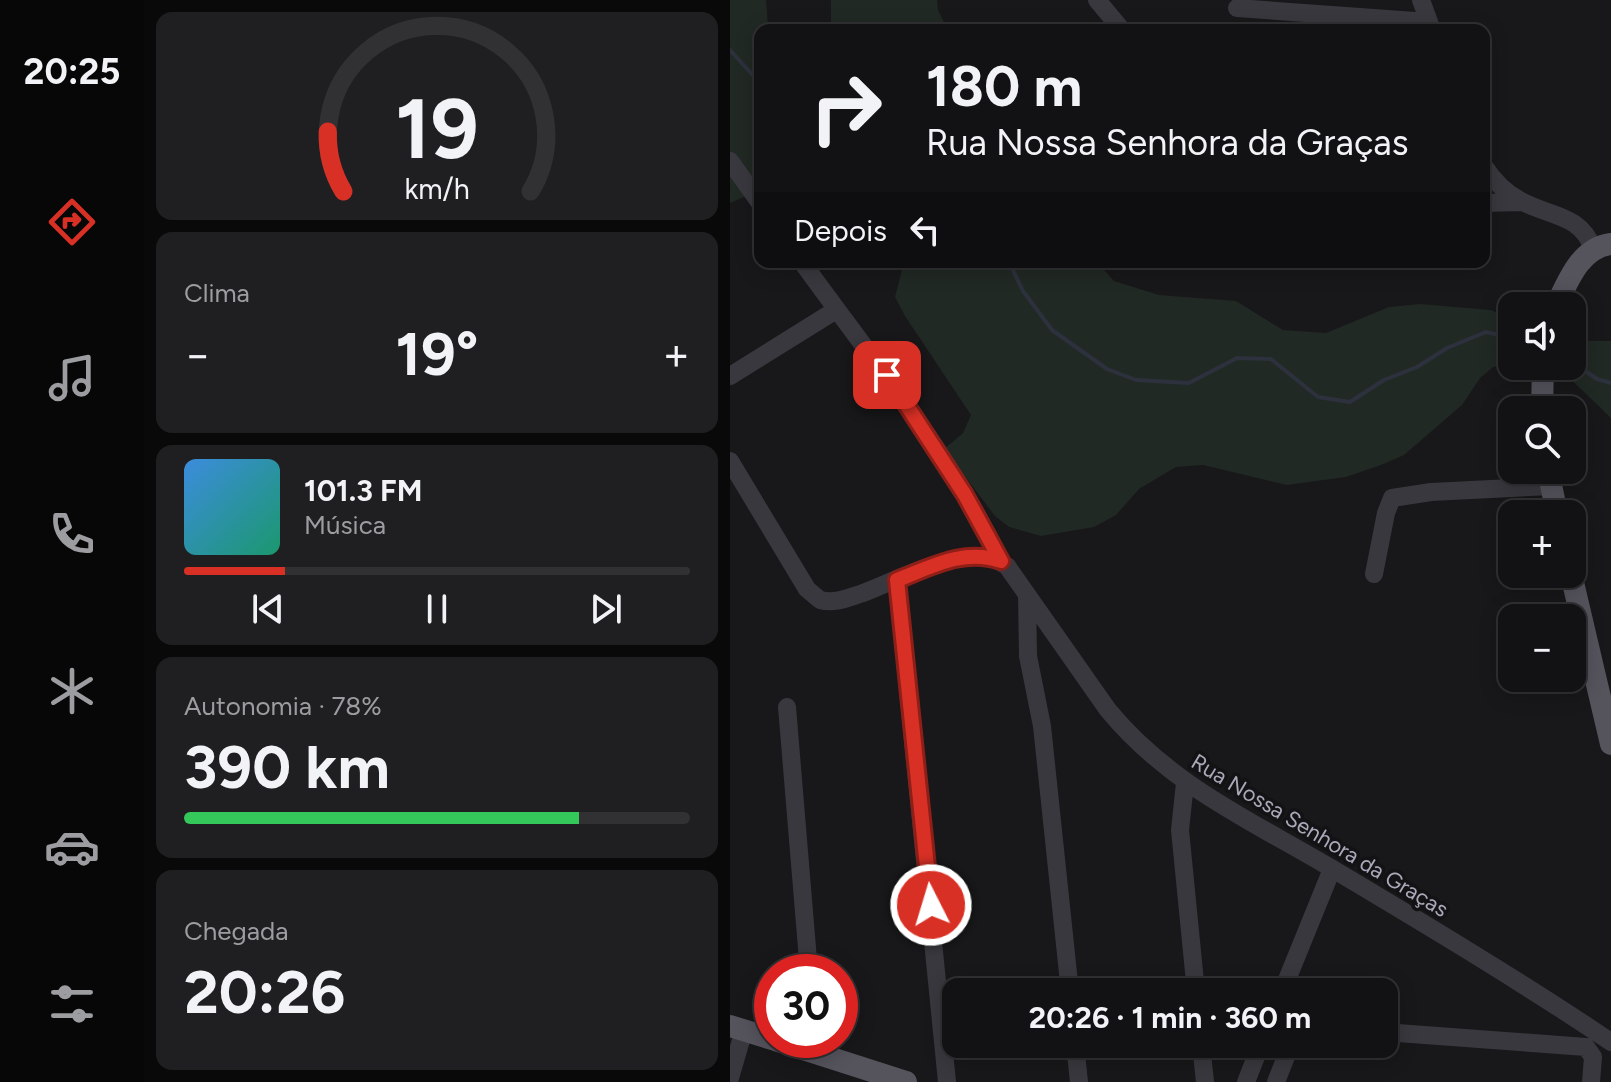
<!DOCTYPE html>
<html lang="pt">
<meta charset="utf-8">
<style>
:root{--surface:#121113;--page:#1f1f21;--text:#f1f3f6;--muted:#9c9da0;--line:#313133;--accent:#d93025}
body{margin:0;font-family:Figtree,sans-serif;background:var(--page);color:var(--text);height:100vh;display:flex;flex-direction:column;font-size:30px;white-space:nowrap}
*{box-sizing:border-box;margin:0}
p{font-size:26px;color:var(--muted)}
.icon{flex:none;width:44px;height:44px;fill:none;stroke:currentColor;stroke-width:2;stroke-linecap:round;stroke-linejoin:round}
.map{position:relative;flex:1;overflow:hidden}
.details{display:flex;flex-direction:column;gap:12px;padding:12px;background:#0a090a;width:586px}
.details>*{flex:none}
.banner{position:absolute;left:24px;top:24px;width:736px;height:244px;border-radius:16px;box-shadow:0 4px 20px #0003,0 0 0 2px var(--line);background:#121113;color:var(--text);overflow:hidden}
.tools{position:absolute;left:768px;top:292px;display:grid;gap:16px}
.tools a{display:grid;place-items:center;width:88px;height:88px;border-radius:16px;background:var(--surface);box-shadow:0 4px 20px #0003,0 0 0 2px var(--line);font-size:40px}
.speed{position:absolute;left:24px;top:954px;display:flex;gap:16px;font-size:40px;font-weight:700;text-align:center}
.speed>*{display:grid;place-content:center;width:104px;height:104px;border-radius:50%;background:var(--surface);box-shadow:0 4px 20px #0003,0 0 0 2px var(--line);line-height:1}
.speed .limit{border:12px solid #d22;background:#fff;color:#111}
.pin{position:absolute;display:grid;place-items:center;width:68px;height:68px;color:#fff;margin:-34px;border-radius:16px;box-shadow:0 4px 12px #0006}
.me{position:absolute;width:88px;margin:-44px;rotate:355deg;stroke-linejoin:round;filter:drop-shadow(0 0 6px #0008)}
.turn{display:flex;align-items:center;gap:28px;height:168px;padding:0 40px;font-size:36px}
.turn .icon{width:104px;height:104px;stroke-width:2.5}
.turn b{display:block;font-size:56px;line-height:68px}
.then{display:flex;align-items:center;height:76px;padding:0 40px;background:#0003;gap:16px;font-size:30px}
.big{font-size:60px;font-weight:700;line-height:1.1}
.details .tile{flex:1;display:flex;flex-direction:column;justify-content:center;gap:12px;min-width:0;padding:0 28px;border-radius:16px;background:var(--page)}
.details .dial{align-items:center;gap:0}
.dial svg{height:208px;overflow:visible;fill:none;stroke:var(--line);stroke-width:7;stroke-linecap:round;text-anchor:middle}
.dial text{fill:var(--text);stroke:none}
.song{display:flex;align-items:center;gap:24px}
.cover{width:96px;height:96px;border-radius:12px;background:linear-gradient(135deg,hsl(210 70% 55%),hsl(160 70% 35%))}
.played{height:8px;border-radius:4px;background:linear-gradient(90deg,var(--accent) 20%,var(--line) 20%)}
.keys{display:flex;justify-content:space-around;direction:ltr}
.heat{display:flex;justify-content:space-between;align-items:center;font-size:44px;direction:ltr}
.charge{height:12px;border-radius:6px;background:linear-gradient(90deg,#34c759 78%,var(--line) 0)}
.trip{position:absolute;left:212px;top:978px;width:456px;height:80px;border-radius:16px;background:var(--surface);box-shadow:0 4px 20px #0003,0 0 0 2px var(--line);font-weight:700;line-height:80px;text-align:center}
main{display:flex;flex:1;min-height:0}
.tabs{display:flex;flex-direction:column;width:144px;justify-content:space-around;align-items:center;background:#070708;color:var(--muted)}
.tabs .icon{width:56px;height:56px}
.tabs .active{color:var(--accent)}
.tabs b{font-size:36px;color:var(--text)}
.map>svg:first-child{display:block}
.green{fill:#212924}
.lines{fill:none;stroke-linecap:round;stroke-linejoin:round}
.stream{stroke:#2d313d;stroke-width:4}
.minor{stroke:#39383e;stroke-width:18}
.major{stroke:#55545d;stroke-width:22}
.route-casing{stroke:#8d1f18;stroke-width:20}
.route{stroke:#d93025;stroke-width:14}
.labels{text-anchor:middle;stroke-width:7;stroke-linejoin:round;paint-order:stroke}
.street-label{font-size:22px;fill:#aaa9b9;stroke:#131214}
</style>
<main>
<nav class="tabs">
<b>20:25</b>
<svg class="icon active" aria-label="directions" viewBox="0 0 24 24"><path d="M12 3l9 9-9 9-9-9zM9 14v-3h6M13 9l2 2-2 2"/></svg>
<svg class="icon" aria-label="music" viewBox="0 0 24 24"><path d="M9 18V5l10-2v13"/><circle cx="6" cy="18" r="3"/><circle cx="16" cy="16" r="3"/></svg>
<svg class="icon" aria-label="phone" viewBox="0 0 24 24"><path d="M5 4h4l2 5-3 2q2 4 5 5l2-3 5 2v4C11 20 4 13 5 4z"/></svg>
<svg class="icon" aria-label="climate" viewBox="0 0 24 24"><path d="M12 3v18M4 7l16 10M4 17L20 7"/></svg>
<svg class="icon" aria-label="car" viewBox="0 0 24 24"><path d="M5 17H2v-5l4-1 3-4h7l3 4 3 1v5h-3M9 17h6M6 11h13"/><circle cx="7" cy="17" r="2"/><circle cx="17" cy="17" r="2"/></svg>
<svg class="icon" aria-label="filters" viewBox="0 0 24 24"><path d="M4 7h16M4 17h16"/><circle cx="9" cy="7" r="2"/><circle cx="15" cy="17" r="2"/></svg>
</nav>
<section class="details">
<div class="tile dial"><svg viewBox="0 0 100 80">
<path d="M14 69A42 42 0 1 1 86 69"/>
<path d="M14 69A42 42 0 0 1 8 46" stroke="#d93025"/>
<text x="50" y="56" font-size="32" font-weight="700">19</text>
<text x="50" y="72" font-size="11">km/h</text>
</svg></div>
<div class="tile"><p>Clima</p>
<div class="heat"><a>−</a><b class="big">19°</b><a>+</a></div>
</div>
<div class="tile">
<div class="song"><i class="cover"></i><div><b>101.3 FM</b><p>Música</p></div></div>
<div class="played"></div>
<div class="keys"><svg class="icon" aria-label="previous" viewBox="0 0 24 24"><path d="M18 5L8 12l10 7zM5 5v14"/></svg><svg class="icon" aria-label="pause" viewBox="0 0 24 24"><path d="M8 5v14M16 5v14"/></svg><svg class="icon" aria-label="next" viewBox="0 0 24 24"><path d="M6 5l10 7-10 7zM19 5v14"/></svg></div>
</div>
<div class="tile"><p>Autonomia · 78%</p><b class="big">390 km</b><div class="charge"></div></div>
<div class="tile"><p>Chegada</p><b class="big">20:26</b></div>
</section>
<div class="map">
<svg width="881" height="1082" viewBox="0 0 881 1082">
<rect width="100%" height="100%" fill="#181719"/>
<path class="green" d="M 0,0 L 36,0 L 38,25 L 43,30 L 30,30 L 30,190 L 0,203 Z
M 101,0 L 207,0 L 208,10 L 218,30 L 97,30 L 101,23 Z
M 174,262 L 367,262 L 384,281 L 429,295 L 506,301 L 553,330 L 596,333 L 659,307 L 690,304 L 761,310 L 782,319 L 782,363 L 763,367 L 750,378 L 732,405 L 674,455 L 651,465 L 616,477 L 557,485 L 473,465 L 446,467 L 409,489 L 386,515 L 364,527 L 311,536 L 279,527 L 265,516 L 214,449 L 233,433 L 241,415 L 175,316 L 165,297 Z
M 842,341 L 881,341 L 881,418 L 828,367 L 814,366 L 842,366 Z"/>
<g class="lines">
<path class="stream" d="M 0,50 L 30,83
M 279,262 L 293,291 L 322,330 L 377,369 L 406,380 L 459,383 L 507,358 L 541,359 L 588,397 L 620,402 L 654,380 L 687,367 L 717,348 L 756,332 L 782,338
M 842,362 L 867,379 L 881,383"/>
<path class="minor" d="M 367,0 L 392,30
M 691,0 L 702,30
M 507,8 L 699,22
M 0,161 L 30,203
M 754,166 C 763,180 776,193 791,201 C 820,217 851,214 863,249
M 754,203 L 791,202
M 72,262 C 142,359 219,453 271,561
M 0,376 L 106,310
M 0,461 L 77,589 L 90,600 C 105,604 118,598 133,593 C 171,579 240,539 277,566 L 378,710 C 440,785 520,820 601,868 C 695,924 790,981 881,1042
M 644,574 L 656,513 L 662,498 L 701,492 L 821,486
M 167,580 L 217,1082
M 297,595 L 298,656 L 312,726 L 340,992
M 57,707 L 79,972
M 455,783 L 450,830 L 466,992
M 552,992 L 602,869
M 654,1032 L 856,1047 L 863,1057 L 861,1082
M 345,1044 L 349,1082
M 471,1044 L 475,1082
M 0,1078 L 14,1030
M 516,1082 L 531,1044
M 546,1082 L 561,1044"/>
<path class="major" d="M 826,306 C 838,281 850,248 881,244
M 812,410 L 813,366
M 818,470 L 827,514
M 841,574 L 881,744
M 0,1026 L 42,1039
M 45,1040 L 176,1082"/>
</g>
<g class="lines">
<defs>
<path id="route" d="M 157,375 L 235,495 L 271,561 C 234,548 201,567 167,580 L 201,905"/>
</defs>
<use href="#route" class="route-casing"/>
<use href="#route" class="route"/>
</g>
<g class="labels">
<g class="street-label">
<text transform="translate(590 835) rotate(31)" y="8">Rua Nossa Senhora da Graças</text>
</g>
</g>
</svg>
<div class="tools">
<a><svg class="icon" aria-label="sound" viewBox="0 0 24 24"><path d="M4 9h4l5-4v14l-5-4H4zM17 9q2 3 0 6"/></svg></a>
<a><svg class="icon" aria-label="search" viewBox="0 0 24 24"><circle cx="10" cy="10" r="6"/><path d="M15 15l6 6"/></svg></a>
<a>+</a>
<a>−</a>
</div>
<div class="speed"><div class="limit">30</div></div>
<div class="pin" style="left:157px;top:375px;background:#d93025"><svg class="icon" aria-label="arrive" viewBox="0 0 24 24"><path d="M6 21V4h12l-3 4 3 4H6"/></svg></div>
<svg class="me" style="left:201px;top:905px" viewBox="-20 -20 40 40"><circle r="17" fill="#d93025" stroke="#fff" stroke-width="3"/><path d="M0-11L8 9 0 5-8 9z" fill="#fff"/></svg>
<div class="trip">20:26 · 1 min · 360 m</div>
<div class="banner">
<div class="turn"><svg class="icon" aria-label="right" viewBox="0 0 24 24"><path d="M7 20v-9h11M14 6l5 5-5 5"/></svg><div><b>180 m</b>Rua Nossa Senhora da Graças</div></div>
<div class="then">Depois<svg class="icon" aria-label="left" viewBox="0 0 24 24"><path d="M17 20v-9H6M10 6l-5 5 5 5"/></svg></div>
</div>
</div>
</main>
